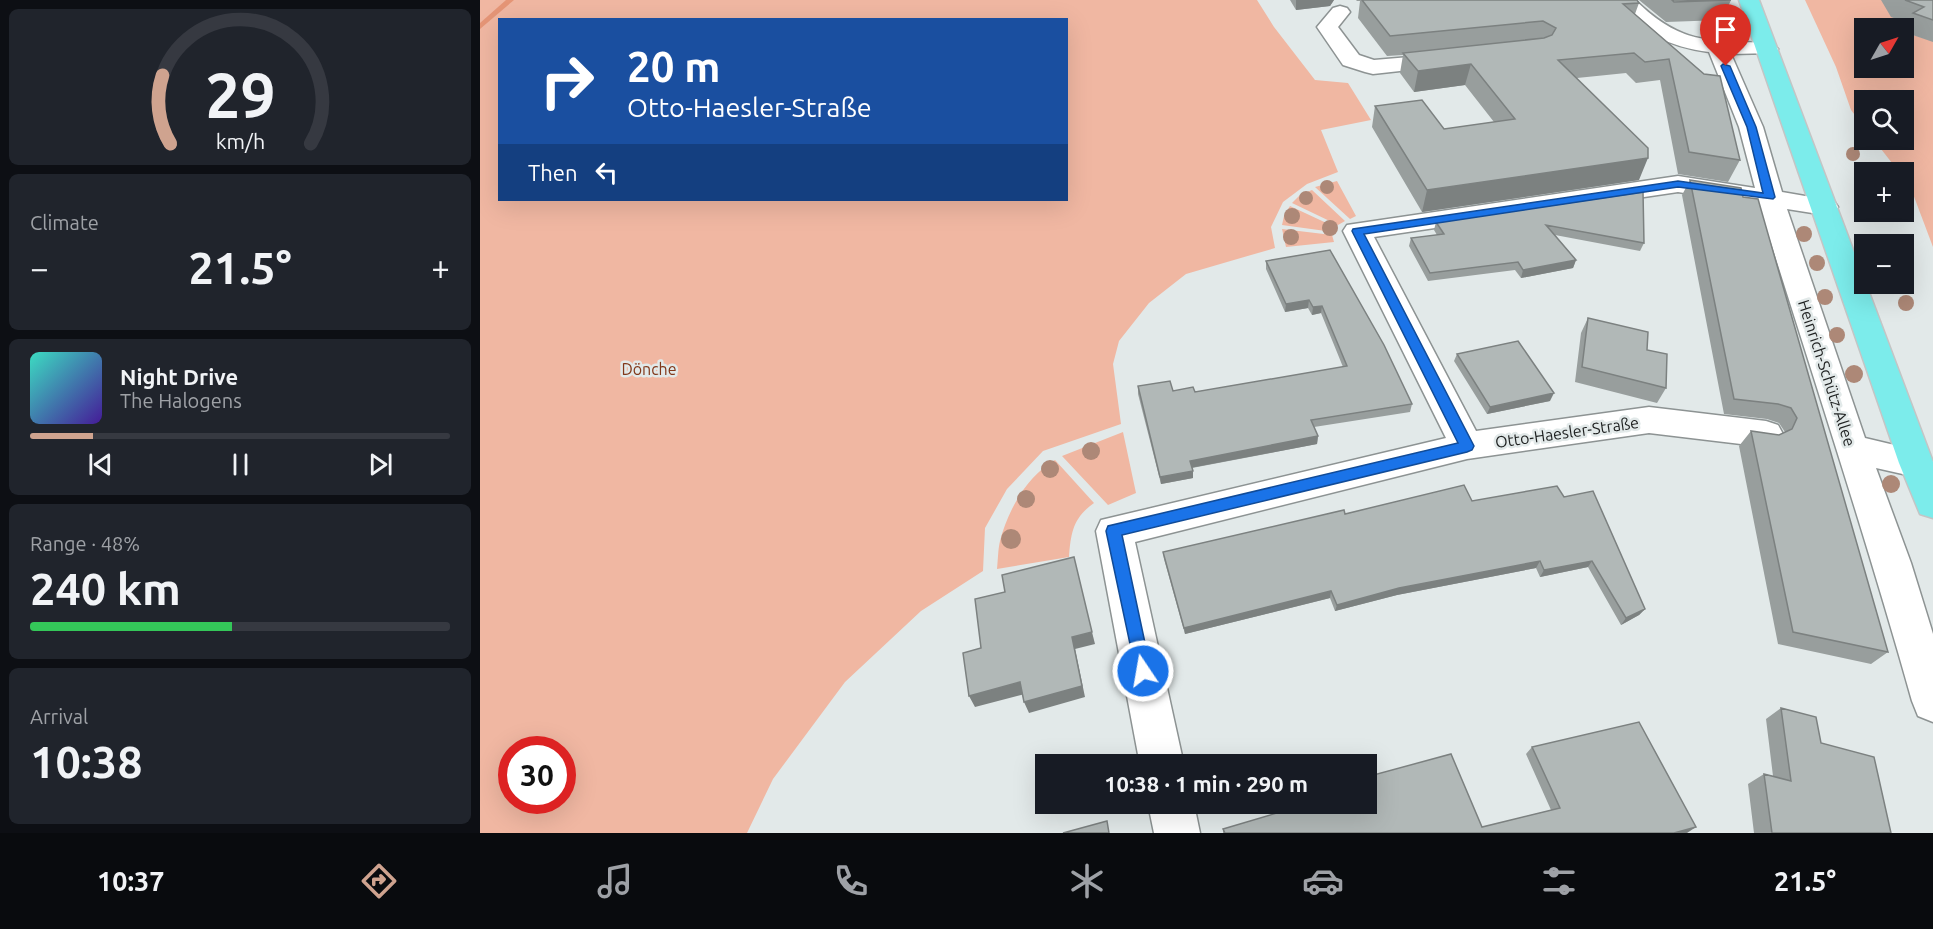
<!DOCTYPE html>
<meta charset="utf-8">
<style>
:root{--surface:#171b24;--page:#20242c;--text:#f1f3f6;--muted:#9ea1a6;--line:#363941;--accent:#cfa38f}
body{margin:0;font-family:Ubuntu,sans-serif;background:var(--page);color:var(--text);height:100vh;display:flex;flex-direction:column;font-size:22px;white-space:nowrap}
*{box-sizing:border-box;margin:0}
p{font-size:20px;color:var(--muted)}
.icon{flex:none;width:33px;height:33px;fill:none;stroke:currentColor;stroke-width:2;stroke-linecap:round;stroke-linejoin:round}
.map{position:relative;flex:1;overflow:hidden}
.details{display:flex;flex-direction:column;gap:9px;padding:9px;background:#0d0f14;width:480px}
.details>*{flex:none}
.guide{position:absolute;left:18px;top:18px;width:570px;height:183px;border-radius:0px;box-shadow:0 6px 24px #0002;background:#1a4fa0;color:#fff;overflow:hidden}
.needle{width:39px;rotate:51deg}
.fabs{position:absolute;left:1374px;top:18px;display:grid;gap:12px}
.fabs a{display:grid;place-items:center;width:60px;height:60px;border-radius:0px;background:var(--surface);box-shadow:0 6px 24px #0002;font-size:30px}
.speed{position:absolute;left:18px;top:736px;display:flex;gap:12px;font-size:30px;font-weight:700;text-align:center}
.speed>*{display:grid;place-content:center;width:78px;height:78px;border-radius:50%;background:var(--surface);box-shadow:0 6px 24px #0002;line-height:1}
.speed .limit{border:9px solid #d22;background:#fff;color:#111}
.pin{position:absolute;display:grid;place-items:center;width:51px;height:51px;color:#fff;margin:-62px -26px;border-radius:50% 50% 50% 0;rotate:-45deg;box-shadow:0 0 6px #0007}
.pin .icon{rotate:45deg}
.me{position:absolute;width:66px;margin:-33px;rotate:348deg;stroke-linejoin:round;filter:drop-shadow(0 0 4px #0008)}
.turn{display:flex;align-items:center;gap:21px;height:126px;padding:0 30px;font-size:27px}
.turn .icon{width:78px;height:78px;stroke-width:2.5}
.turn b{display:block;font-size:42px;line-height:51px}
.then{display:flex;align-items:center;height:57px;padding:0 30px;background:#0003;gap:12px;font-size:22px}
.big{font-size:45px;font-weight:700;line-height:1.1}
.details .widget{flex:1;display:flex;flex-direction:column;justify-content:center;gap:9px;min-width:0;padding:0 21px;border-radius:9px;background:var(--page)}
.details .dial{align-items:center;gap:0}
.dial svg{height:156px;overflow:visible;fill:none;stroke:var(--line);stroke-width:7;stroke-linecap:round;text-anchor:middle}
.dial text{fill:var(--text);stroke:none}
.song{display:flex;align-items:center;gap:18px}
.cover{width:72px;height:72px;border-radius:9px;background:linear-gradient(135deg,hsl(170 70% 55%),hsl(260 70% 35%))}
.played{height:6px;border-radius:3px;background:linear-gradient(90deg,var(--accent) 15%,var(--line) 15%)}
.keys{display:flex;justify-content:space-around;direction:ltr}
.heat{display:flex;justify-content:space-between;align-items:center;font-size:33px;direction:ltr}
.charge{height:9px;border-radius:4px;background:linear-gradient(90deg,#34c759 48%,var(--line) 0)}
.trip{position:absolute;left:555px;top:754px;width:342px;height:60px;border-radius:0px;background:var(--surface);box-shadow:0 6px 24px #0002;font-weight:700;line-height:60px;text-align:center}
.tab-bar{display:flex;height:96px;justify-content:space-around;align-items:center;background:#090b0e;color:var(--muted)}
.tab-bar .icon{width:42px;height:42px}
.tab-bar .current{color:var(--accent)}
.tab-bar b{font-size:27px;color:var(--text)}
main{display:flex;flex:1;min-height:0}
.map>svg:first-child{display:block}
.green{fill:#f0b7a2;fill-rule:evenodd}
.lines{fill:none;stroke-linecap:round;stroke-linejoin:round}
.stream{fill:#e59576;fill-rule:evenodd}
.minor-casing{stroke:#8d9393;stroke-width:3}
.major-casing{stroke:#c4c5c5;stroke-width:3}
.minor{fill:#fff;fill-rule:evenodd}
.major{fill:#7ceceb;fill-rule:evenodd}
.tree{fill:#ad8877}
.wall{fill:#989e9d}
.shaded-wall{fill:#7c8180}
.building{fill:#b1b8b7;stroke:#7c8180;stroke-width:1.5}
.route{fill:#1a73e8;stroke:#114b97;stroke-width:1.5}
.labels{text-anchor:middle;stroke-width:5;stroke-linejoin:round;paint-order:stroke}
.park-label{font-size:16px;fill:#81381a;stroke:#e2e9e9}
.street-label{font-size:16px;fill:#1e2020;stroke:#e2e9e9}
</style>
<main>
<section class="details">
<div class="widget dial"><svg viewBox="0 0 100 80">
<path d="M14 69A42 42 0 1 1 86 69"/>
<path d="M14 69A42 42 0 0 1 10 34" stroke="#cfa38f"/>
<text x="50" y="56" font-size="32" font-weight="700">29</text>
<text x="50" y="72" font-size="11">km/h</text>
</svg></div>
<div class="widget"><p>Climate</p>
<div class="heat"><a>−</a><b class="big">21.5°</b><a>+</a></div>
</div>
<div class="widget">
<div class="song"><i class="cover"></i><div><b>Night Drive</b><p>The Halogens</p></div></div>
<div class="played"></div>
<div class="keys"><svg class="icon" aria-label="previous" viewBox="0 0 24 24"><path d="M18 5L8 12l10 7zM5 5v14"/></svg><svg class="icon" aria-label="pause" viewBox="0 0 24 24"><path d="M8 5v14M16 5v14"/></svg><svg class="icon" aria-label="next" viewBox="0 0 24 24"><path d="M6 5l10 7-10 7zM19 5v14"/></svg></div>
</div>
<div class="widget"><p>Range · 48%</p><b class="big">240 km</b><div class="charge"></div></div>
<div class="widget"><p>Arrival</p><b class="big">10:38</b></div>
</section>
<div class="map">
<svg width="1453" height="833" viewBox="0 0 1453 833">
<rect width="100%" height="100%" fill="#e2e9e9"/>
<path class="green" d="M 0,0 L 777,0 L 794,27 L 835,80 L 868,83 L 891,120 L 841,130 L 858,172 L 827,184 L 803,202 L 791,227 L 795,248 L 706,274 L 669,303 L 639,341 L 633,364 L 641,424 L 563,451 L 527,489 L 505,528 L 503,571 L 441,611 L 365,682 L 293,779 L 267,833 L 0,833 ZM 20,20 L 586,20 L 586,200 L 20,200 ZM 32,750 L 82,750 L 82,801 L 32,801 Z
M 1325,0 L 1439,0 L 1413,17 L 1433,25 L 1424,30 L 1384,28 L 1384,68 L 1424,68 L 1424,32 L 1453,41 L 1453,247 L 1430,186 L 1424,178 L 1424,172 L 1419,172 L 1394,140 L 1424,140 L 1424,100 L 1384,100 L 1384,127 L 1371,110 L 1356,67 Z
M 857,181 L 876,216 L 870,219 L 835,187 Z
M 832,190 L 865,221 L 858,225 L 812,203 L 820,195 Z
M 810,206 L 855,227 L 853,232 L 802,225 L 804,216 Z
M 802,229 L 852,235 L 854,242 L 806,247 Z
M 643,432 L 656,493 L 628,505 L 582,456 Z
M 575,460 L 614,503 C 593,518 591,532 589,557 L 517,569 C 518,560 518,549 520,541 C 528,510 547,476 575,460 Z"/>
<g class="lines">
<path class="stream" d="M 26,0 L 34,0 L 0,29 L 0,23 Z"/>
<defs>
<path id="minor" d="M 1134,0 L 1155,0 C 1202,45 1226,40 1287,43 L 1294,45 L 1298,49 L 1294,53 L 1251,54 L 1283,127 L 1302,192 L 1354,201 L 1358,207 L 1354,213 L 1345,215 L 1307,209 L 1385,438 L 1448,453 L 1453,463 L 1448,473 L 1436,477 L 1396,468 L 1431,563 L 1453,634 L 1453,722 L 1438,716 L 1432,701 C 1385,534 1331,370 1279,205 L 1198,192 L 894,237 L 996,431 L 1169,407 L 1286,421 L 1298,425 L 1303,434 L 1298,443 L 1286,447 L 1169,433 L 987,459 L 655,542 L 704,765 L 660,765 L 616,531 L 621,520 L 966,438 L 863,231 L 867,225 L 1198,176 L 1275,188 L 1259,127 L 1229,52 C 1191,47 1157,33 1134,0 Z
M 860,6 L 867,8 L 870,12 L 858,27 L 879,55 L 894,60 L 965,54 L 973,55 L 976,60 L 973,65 L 965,66 L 893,74 L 885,72 L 863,65 L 837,27 L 853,8 Z
M 668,804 L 714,804 L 720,833 L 674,833 Z"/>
<path id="major" d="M 1259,0 L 1279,0 L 1453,462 L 1453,518 L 1440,514 L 1419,463 Z"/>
</defs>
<use href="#minor" class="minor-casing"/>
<use href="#major" class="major-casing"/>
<use href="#minor" class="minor"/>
<use href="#major" class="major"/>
</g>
<g class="tree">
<circle cx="1373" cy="154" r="7"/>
<circle cx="847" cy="187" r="7"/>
<circle cx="826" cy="198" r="7"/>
<circle cx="812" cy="216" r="8"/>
<circle cx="850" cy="228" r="8"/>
<circle cx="1324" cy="234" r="8"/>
<circle cx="811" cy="237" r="8"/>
<circle cx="1337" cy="263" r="8"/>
<circle cx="1345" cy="297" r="8"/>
<circle cx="1426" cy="303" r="8"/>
<circle cx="1357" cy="335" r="8"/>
<circle cx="1374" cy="374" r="9"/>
<circle cx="611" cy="451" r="9"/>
<circle cx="570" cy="469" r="9"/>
<circle cx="1411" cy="484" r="9"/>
<circle cx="546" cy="499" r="9"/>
<circle cx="531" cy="539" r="10"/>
</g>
<path class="wall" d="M 810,0 L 854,0 L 850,6 L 816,10 Z
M 876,0 L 1157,0 L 1159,3 L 1155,14 L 1224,74 L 1260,160 L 1248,182 L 1198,174 L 1180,80 L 1156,83 L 1146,73 L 1097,78 L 1159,180 L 942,212 L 892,127 L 895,106 L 964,129 L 1014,122 L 985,85 L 934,92 L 920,73 L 923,55 L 907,56 L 878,18 L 880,1 L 877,1 Z
M 1159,0 L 1251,0 L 1242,20 L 1186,22 Z
M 1401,0 L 1453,0 L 1453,42 L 1424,32 L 1424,29 L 1427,23 L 1411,17 Z
M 1210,180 L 1263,197 L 1408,652 L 1391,664 L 1298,644 L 1259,446 L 1271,431 L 1299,435 L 1305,432 L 1299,423 L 1287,419 L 1244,414 L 1202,195 Z
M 1163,192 L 1164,243 L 1160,251 L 1075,235 L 1096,260 L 1093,268 L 1041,278 L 1035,270 L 948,281 L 929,246 L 931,238 L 957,235 L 954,230 L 956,222 Z
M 850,250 L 932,404 L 930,412 L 834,427 L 838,436 L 837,444 L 712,468 L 713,478 L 681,484 L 658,394 L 658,386 L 693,391 L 715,392 L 863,367 L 841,313 L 832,315 L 828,308 L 805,312 L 786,269 L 786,261 Z
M 1108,318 L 1167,350 L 1186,388 L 1177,403 L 1095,382 L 1101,333 Z
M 977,354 L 1070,401 L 1007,414 L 974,361 Z
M 1084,497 L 1165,609 L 1159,615 L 1141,625 L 1108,567 L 1060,577 L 1056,568 L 917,595 L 855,611 L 850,598 L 705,634 L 684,559 L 683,552 L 865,514 L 992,501 Z
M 1301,708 L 1341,743 L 1411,833 L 1274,833 L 1268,784 L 1284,774 L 1293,776 L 1286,719 Z
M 1052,747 L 1207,833 L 743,833 L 743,829 L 1002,827 L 1071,810 L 1046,754 Z"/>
<path class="shaded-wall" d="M 816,0 L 854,0 L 850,6 L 816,10 Z
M 991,64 L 985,85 L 934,92 L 938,71 Z
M 1168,158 L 1159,180 L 942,212 L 947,190 Z
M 1096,260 L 1093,268 L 1041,278 L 1043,270 Z
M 829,300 L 828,308 L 805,312 L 806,304 Z
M 842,306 L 841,313 L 832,315 L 833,307 Z
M 1074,393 L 1070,401 L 1007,414 L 1010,407 Z
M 838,436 L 837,444 L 710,468 L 710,461 Z
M 713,471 L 713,478 L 681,484 L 680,477 Z
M 1060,561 L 1056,568 L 917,595 L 855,611 L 857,605 L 919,588 Z
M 1112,561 L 1108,567 L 1060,577 L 1064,570 Z
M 851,591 L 850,598 L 705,634 L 704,628 Z
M 1165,609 L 1159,615 L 1141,625 L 1146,618 Z
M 612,632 L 615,644 L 595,649 L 605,697 L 549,713 L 544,702 L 592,637 Z
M 540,682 L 545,694 L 495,707 L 489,696 Z
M 1216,827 L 1207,833 L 1194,833 Z"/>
<path class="building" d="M 882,0 L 1157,0 L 1159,3 L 1143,4 L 1224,74 L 1240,76 L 1260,160 L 1209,152 L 1189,59 L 1165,62 L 1154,53 L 1078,60 L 1168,148 L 1168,158 L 947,190 L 895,106 L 942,100 L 964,129 L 1035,119 L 991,64 L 938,71 L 923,53 L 1064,38 L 1072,35 L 1076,28 L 1063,21 L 910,36 Z
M 1192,0 L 1251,0 L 1194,2 Z
M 1425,0 L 1453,0 L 1453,20 L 1433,13 L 1444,7 Z
M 1210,180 L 1261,188 L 1263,197 L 1278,199 L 1408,652 L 1313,632 L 1271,431 L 1299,435 L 1312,429 L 1317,418 L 1311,408 L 1298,404 L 1254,399 Z
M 1163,192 L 1164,243 L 1066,225 L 1096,260 L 1043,270 L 1038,262 L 950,273 L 931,238 L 964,234 L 956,222 Z
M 850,250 L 904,345 L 932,404 L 831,420 L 838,436 L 710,461 L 713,471 L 680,477 L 658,386 L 690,381 L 693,391 L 713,387 L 715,392 L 867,366 L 842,306 L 833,307 L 829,300 L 806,304 L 786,261 Z
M 1108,318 L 1168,332 L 1167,350 L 1187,354 L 1186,388 L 1102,367 Z
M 1038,341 L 1074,393 L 1010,407 L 977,354 Z
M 984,485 L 992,501 L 1077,486 L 1084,497 L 1113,491 L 1165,609 L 1146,618 L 1112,561 L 1064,570 L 1060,561 L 919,588 L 857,605 L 851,591 L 704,628 L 683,552 L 864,510 L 865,514 Z
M 594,557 L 612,632 L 592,637 L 602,686 L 544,702 L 540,682 L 489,696 L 483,653 L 501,648 L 495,599 L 525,592 L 522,575 Z
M 1301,708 L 1336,717 L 1341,743 L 1394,757 L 1411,833 L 1292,833 L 1284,774 L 1311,781 Z
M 1159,722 L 1216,827 L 1194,833 L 745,833 L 743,829 L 827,804 L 886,804 L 886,777 L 971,754 L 1002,827 L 1080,808 L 1052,747 Z
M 627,821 L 629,833 L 583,833 Z"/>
<path class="route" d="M 1243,64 L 1250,66 L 1276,127 L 1295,197 L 1293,199 L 1198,187 L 884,234 L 994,446 L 992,450 L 987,452 L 642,535 L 671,671 L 669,677 L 663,679 L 657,677 L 626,531 L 628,526 L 978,443 L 872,231 L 873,229 L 1198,181 L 1283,193 L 1267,127 L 1241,66 Z"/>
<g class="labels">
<g class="park-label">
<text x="169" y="375">Dönche</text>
</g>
<g class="street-label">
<text transform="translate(1347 373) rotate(72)" y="6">Heinrich-Schütz-Allee</text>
<text transform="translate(1087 432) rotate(-8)" y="6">Otto-Haesler-Straße</text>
</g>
</g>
</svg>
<div class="fabs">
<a><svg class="needle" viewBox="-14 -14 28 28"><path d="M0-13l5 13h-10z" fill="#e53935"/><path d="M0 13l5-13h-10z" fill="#9ea1a6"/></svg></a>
<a><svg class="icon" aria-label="search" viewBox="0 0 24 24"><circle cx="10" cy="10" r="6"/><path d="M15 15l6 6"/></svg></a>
<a>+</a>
<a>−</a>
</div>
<div class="speed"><div class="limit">30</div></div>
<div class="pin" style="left:1246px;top:66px;background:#d93025"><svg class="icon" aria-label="arrive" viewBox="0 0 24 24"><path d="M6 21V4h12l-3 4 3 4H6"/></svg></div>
<svg class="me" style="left:663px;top:671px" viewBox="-20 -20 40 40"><circle r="17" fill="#1a73e8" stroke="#fff" stroke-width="3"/><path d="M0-11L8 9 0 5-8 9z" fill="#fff"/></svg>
<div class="trip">10:38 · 1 min · 290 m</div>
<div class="guide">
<div class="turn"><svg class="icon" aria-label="right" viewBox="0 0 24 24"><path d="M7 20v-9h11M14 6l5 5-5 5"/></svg><div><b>20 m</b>Otto-Haesler-Straße</div></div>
<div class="then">Then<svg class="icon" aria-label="left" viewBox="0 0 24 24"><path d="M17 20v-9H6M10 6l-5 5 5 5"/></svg></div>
</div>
</div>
</main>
<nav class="tab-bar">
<b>10:37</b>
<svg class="icon current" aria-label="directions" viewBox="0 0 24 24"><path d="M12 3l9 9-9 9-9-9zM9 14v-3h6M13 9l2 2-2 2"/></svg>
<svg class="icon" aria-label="music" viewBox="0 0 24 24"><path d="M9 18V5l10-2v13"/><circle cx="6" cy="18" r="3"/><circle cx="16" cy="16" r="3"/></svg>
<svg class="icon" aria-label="phone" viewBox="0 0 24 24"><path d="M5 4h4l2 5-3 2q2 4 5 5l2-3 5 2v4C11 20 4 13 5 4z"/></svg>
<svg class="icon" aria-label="climate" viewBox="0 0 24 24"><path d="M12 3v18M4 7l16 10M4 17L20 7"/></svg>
<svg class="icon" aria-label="car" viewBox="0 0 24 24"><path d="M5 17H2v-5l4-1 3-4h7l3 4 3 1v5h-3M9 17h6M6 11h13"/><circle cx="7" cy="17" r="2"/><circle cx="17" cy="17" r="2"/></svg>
<svg class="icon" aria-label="filters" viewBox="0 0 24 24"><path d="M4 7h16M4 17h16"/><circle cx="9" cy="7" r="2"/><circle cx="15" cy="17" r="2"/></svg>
<b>21.5°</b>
</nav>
